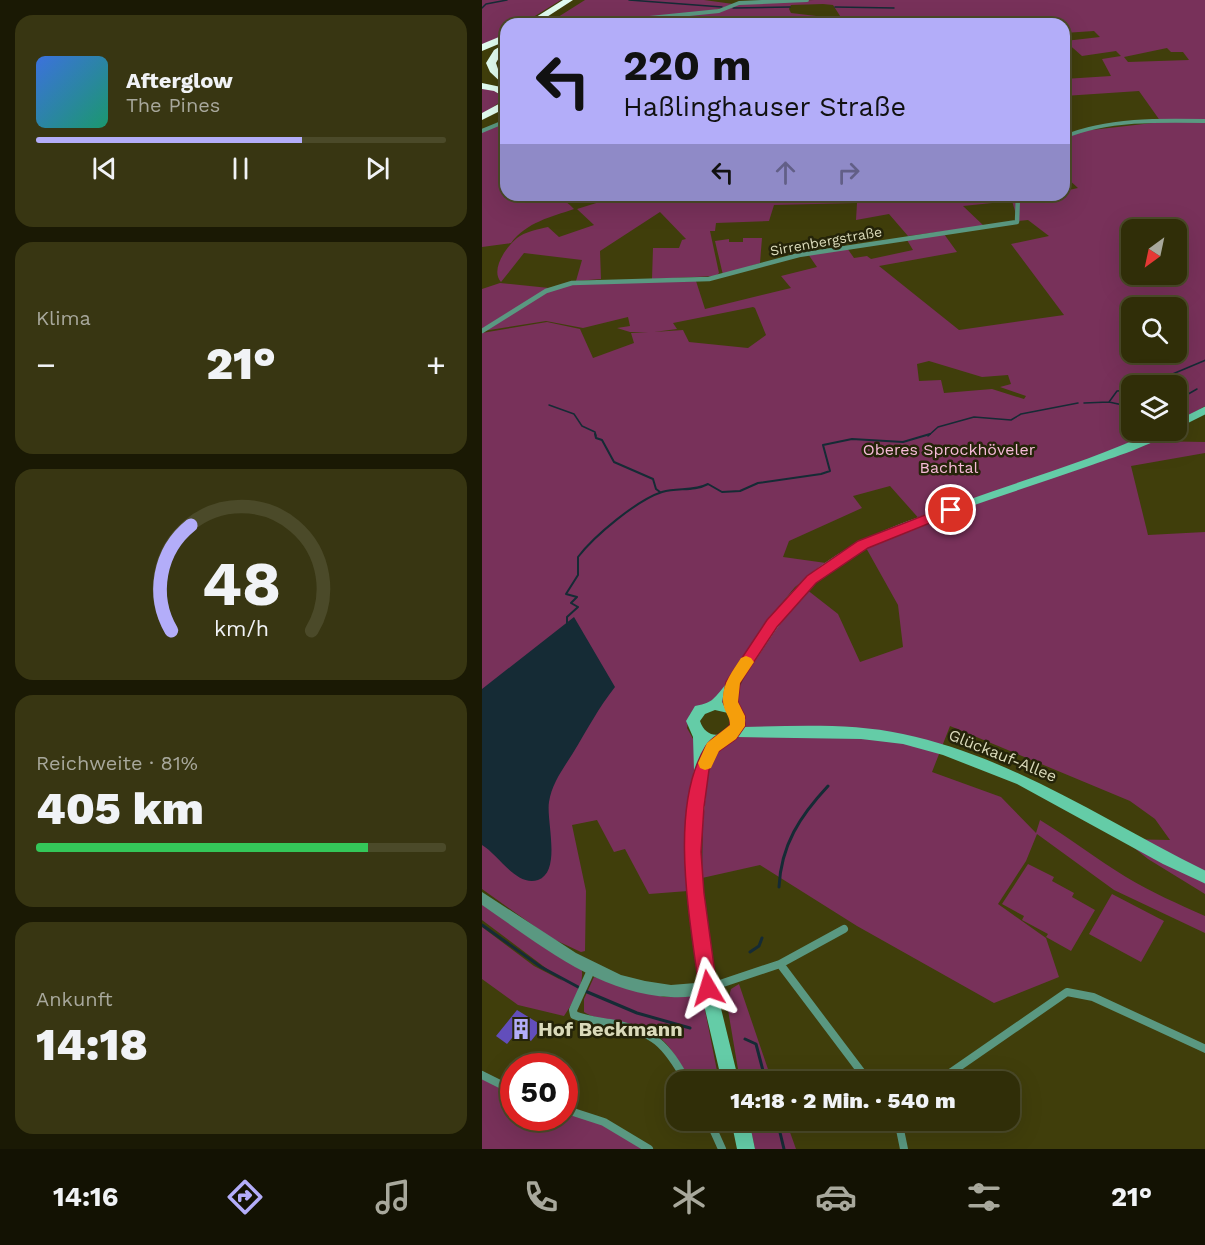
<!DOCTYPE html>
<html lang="de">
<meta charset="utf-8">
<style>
:root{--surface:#302e08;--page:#383612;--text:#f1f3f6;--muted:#a8a89c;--line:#4b4a29;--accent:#b3adf9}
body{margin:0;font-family:"Work Sans",sans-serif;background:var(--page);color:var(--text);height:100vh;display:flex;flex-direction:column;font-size:22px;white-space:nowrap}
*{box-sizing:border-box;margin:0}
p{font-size:20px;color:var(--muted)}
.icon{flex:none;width:33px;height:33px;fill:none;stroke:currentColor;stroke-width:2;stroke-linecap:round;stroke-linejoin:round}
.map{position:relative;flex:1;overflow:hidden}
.side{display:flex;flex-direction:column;gap:15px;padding:15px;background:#1a1904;width:482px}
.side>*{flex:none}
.hud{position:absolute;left:18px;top:18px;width:570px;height:183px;border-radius:18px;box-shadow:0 6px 24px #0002,0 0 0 2px var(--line);background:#b3adf9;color:#111;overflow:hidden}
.needle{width:39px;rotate:213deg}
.fabs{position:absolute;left:639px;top:219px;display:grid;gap:12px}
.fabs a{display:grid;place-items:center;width:66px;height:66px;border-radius:12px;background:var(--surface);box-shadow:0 6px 24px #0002,0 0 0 2px var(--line);font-size:30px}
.speed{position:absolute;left:18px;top:1053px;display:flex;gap:12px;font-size:30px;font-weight:700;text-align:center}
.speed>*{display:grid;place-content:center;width:78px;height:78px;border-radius:50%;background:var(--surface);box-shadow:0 6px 24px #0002,0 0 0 2px var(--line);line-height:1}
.speed .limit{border:9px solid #d22;background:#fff;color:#111}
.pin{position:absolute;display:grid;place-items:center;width:51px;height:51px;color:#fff;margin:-26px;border:3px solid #fff;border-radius:50%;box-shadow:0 2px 6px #0007}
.me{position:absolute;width:66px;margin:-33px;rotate:353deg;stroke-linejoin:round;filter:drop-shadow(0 0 4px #0008)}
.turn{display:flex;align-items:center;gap:21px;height:126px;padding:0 24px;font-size:27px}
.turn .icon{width:78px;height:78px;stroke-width:2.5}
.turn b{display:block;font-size:42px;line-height:51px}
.lanes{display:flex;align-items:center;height:57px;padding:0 24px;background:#0003;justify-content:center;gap:30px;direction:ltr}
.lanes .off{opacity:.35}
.big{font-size:45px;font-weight:800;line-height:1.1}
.side .tile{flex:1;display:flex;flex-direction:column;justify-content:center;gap:9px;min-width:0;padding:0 21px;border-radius:18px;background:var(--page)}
.side .dial{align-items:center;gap:0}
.dial svg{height:156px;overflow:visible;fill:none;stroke:var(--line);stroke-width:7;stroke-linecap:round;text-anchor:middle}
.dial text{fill:var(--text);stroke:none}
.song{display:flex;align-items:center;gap:18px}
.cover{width:72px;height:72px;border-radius:9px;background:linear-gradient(135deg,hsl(220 70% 55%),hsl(160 70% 35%))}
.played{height:6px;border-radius:3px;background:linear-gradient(90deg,var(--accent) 65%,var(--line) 65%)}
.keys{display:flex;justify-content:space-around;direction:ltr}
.heat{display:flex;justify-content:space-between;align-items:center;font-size:33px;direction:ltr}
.charge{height:9px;border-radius:4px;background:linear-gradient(90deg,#34c759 81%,var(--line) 0)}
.trip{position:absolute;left:184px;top:1071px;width:354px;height:60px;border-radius:18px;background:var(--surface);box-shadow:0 6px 24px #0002,0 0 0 2px var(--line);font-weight:800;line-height:60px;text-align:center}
.dock{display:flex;height:96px;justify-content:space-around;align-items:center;background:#131203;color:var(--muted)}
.dock .icon{width:42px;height:42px}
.dock .current{color:var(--accent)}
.dock b{font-size:27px;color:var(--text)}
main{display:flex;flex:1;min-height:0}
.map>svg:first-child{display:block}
.green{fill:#78315a;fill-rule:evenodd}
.water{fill:#152b35}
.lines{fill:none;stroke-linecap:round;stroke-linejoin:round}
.stream-far2{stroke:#152b35;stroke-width:1.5}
.stream-far1{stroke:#152b35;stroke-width:2}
.stream{stroke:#152b35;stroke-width:3}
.building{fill:#624ebb}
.minor-far2{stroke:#5a9881;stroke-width:4}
.minor-far1{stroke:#5a9881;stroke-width:4.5}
.minor{stroke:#5a9881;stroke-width:8}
.tertiary{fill:#5a9881;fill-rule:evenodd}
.secondary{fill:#64cca7;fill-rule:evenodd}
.motorway{fill:#e1fcf0;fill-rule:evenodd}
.route{fill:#e11d48;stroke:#92132f;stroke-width:1.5}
.slow{fill:#f59e0b}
.labels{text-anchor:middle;stroke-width:5;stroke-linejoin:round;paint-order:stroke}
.far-street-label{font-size:14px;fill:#dadaba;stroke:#252409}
.park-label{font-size:16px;fill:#f7bbd9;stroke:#252409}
.street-label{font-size:16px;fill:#dadaba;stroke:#252409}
.near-poi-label{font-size:20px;font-weight:bold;fill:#dadaba;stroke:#252409;text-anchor:start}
</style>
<main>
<section class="side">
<div class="tile">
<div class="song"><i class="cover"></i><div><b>Afterglow</b><p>The Pines</p></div></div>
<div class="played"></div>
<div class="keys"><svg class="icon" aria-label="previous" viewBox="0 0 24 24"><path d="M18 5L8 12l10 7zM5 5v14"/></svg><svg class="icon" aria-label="pause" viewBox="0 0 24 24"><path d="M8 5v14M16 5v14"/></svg><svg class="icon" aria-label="next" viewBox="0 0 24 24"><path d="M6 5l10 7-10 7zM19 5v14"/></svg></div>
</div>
<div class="tile"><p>Klima</p>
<div class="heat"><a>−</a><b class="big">21°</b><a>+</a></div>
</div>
<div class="tile dial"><svg viewBox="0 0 100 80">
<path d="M14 69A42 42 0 1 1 86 69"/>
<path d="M14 69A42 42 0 0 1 24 15" stroke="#b3adf9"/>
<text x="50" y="56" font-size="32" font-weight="700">48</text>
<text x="50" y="72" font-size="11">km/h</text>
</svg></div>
<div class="tile"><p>Reichweite · 81%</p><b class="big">405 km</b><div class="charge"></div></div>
<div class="tile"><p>Ankunft</p><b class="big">14:18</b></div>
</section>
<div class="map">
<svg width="724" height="1149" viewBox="0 0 724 1149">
<rect width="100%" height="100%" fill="#403e0b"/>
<path class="green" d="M 0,0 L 79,0 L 40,24 L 24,24 L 24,33 L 0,46 Z
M 103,0 L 222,0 L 251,4 C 228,14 202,15 177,17 C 140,21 103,24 65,24 Z
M 332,0 L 723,0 L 723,406 L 695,423 L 694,386 L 650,386 L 650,430 L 679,431 L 666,441 L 723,442 L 723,453 L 649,466 L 666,535 L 723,532 L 723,894 L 666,859 L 641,839 L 688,840 L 673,819 L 648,801 L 468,726 L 450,772 L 519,797 L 554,833 L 558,820 C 588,838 614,859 644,877 C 669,892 696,904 723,916 L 723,933 L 632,890 L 555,834 L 544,861 L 516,904 L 564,938 L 577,977 L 512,1003 L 375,926 L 278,865 L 220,878 C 221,852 219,779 230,758 C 234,749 243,746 252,741 L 261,716 L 253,697 C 270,656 297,624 324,589 L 356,614 L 378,662 L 421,647 L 416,605 L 383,546 L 440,522 L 408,486 L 371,496 L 380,508 L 307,541 L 301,557 L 344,563 L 313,587 L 286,620 L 236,697 L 208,714 L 205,728 L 215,746 L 208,807 L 206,891 L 167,894 L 143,849 L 132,852 L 115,820 L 90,825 L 104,891 L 103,951 L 99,952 L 69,938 L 0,889 L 0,333 L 65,322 L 98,329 L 111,358 L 152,343 L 149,333 L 166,332 L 148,332 L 135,328 L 148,326 L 146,317 L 101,328 L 64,321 L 1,331 L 67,290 L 95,283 L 214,281 L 223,309 L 309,288 L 299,276 L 335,267 L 326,254 L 365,248 L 372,258 L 385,256 L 389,259 L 431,250 L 425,240 L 462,234 L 475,252 L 397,266 L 477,330 L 582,315 L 529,244 L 567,236 L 546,220 L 536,221 L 530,201 L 481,206 L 502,226 L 426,236 L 407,214 L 374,220 L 375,203 L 292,205 L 287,221 L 234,223 L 233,231 L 228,231 L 237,273 L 234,276 L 170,279 L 171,248 L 197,248 L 200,240 L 204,239 L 178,212 L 118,251 L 119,279 L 94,281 L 100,260 L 42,253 L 19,282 C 8,270 24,247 35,238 C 42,232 57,229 66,227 L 77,237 L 112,225 L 95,209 L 140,195 L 582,195 L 582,191 L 596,188 L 585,178 L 582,178 L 582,138 L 601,131 L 679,122 L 657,91 L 582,96 L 582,79 L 629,76 L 620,59 L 639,56 L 634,51 L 600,56 L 583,41 L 618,37 L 612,31 L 582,33 L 582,24 L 147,24 L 150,21 L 238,11 L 258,4 ZM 341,4 L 351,5 L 360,19 L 309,13 L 307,9 L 309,5 ZM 685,48 L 689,52 L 701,52 L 707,60 L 646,62 L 642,57 ZM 650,230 L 694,230 L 694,274 L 650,274 ZM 271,307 L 273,308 L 284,335 L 266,348 L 207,342 L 201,330 L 172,332 L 195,329 L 191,323 ZM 650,308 L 694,308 L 694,352 L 650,352 ZM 447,361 L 500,377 L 526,375 L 529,384 L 518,387 L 544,396 L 542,399 L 510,389 L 462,393 L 459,380 L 437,381 L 435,364 Z
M 0,88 L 12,90 L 22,99 L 0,115 Z
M 24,122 L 24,195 C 48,195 77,190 92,209 C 69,217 45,222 29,243 L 0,247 L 0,132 Z
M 261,238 L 280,238 L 278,263 L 241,275 L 233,241 L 247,239 L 247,242 L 261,242 Z
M 18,283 L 67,288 L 0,330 L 0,289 Z
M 546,864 L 572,877 L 570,881 L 592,893 L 590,897 L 613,910 L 589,951 L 564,937 L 566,934 L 540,920 L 542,916 L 520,904 Z
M 630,894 L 682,921 L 659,962 L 607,934 Z
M 0,904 L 99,966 C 104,983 91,1002 82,1016 L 36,1005 L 0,979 L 0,927 L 52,966 L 81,981 L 0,920 Z
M 112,977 L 182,997 L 220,995 L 237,1081 L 207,1081 C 186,1040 181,1032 134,1021 C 123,1019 111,1018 102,1012 L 102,999 Z
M 257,984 L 290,1081 L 258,1081 L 245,1004 L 249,989 Z
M 0,1078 L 31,1093 L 32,1118 L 82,1118 L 83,1112 L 121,1124 L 163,1149 L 0,1149 Z
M 267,1121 L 304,1121 L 314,1149 L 273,1149 Z"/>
<path class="water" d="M 92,617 L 133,687 C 117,707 105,730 91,753 C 81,769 70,783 67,802 C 64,821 80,871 56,880 C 34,887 16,854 0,845 L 0,689 Z"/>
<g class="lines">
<path class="stream-far2" d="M 147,0 L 240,7
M 353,7 L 412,8
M 0,8 L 4,4 L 25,0
M 251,8 L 308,7
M 662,386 L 724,360
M 694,401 L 715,389
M 627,402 L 650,407
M 602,403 L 627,402 L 635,391 L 650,390
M 67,405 L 92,414 L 100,426 L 113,432 L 114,436
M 446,436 L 456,427 L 492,417 L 529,420 L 539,414 L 596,403"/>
<path class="stream-far1" d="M 113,434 L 114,438 L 120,440 L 132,462 L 171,479 L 174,489 L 178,492
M 85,624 L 85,617 L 96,607 L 89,603 L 95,597 L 84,594 L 96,575 L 96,557 C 112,536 155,500 180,492 C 196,487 211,492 226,484 L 240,492 L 258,491 L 276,483 L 339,474 L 348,471 L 341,445 L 370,439 L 421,442 L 448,434"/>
<path class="stream" d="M 297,887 C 299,845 318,816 346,786
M 0,925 L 59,967 L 98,988
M 268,952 L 277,946 L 280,938
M 103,991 L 155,1013 L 208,1028
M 263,1039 L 274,1044 L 284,1082
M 295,1120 L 302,1149"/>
</g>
<path class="building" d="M 35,1010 L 61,1026 L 49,1041 L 35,1032 L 25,1044 L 14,1036 Z"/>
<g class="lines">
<path class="minor-far2" d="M 108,24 L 237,11 L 257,3 L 325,0
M 0,131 L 24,121
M 582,137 C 625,119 678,120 724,121"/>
<path class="minor-far1" d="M 0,331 L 64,291 L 90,283 L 227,279 L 317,255 L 535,222 L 536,195"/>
<path class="minor" d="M 298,964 L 387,1082
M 110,968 L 91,1010 L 92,1015 C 104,1020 116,1021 128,1023 C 172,1031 184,1044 205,1082
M 226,988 L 298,964 L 362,929
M 0,1075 L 32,1091
M 455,1082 L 585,992 L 611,997 L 724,1049
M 82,1109 L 122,1122 L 167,1149
M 227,1120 L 240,1149
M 416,1120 L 422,1149"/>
<path class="tertiary" d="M 0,892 L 94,953 L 139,975 L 163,981 L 189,985 L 226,982 L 231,983 L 233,988 L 231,993 L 226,994 C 214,996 201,998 189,997 C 117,994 57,944 0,905 Z"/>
<path class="secondary" d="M 724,406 L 724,414 L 694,429 L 694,421 Z
M 675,430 L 690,430 C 673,445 629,458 607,466 C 564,481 521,495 478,510 C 434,526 389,541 351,569 C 302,604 280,658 243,702 L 255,705 L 264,720 L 262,727 C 315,726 369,723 421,734 C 531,757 624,822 724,871 L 724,884 L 681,864 L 535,784 L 461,755 L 421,744 L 379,739 L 255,737 L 236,751 L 226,771 L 218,852 L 222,893 L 234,988 L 257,1082 L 240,1082 L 218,988 L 206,893 L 204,852 L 212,770 L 211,737 L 204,721 L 213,706 C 219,705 226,703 230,700 C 242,689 251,673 260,660 C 280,631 298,601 324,578 C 369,538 428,520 483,501 C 547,478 613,459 675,430 ZM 233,710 L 246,713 L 250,720 C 245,739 224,740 218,721 L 223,714 Z
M 249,1120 L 267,1120 L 273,1149 L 255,1149 Z"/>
<path class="motorway" d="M 81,0 L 91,0 L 54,24 L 43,24 Z
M 24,34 L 24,41 L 0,51 L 0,44 Z
M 24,43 L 24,50 L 19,54 L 14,63 L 16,69 L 24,78 L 24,87 L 8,72 L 4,63 L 12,50 Z
M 0,83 L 19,87 L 24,90 L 24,98 L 12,91 L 0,89 Z
M 24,100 L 24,108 L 0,120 L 0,113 Z"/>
</g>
<path class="route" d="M 469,505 L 475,510 L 473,513 L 386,548 L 334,583 L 295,627 L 258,683 L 256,702 L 263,716 L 263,726 L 254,739 L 236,752 L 227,770 L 222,807 L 219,852 L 222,893 L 235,988 L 232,994 L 226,996 L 219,994 L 217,988 C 208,919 186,807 224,746 C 229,737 241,733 248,725 L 248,718 L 241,702 L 244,682 L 285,620 L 325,576 L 376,541 Z"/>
<path class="slow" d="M 264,656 L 269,658 L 272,662 L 258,683 L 256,702 L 263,716 L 263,726 L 254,739 L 237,751 L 229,768 L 223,770 L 218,768 L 216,763 L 225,743 L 248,725 C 248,717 244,714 242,707 C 237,688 250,672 259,658 Z"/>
<defs>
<symbol id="building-bare" viewBox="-9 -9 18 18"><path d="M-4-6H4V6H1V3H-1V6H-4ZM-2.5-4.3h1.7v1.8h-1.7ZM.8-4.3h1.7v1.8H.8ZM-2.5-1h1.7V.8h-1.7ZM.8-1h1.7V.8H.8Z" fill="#b3adf9" stroke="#252409" stroke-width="2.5" paint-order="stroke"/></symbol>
</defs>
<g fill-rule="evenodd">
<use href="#building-bare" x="24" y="1014" width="30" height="30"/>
</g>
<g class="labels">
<g class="far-street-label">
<text transform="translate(344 241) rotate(-10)" y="5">Sirrenbergstraße</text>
</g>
<g class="park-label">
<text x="467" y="455">Oberes Sprockhöveler<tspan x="467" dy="18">Bachtal</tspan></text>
</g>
<g class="street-label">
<text transform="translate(521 755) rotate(22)" y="6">Glückauf-Allee</text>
</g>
<g class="near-poi-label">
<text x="56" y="1036">Hof Beckmann</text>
</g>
</g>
</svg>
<div class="fabs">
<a><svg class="needle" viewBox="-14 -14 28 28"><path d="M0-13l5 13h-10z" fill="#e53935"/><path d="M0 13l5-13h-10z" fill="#a8a89c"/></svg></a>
<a><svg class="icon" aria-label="search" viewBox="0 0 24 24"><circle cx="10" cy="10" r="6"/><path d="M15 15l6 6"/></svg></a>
<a><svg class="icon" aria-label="layers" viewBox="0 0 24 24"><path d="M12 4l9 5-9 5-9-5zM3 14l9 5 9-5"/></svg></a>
</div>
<div class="speed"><div class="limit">50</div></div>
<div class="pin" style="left:469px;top:510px;background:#d93025"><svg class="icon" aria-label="arrive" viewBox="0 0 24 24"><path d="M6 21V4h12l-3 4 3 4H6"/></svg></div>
<svg class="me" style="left:226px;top:988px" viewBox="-20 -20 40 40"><path d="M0-17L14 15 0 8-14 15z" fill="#e11d48" stroke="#fff" stroke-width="4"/></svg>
<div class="trip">14:18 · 2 Min. · 540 m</div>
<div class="hud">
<div class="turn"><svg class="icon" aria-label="left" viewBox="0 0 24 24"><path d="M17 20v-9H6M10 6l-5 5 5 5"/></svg><div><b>220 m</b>Haßlinghauser Straße</div></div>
<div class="lanes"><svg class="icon" aria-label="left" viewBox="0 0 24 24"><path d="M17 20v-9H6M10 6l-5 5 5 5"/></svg><svg class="icon off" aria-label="ahead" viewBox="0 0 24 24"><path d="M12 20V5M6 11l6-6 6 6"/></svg><svg class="icon off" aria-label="right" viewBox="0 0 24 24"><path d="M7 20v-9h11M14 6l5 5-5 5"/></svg></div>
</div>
</div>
</main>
<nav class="dock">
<b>14:16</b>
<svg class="icon current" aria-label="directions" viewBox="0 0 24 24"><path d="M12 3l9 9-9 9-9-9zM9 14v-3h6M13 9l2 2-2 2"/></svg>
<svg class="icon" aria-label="music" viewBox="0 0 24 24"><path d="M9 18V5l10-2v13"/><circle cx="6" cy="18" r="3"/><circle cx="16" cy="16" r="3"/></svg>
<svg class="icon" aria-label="phone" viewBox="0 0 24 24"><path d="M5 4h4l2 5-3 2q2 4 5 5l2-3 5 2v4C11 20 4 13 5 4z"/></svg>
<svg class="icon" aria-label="climate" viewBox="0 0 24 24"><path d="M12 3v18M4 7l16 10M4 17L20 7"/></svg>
<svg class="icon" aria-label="car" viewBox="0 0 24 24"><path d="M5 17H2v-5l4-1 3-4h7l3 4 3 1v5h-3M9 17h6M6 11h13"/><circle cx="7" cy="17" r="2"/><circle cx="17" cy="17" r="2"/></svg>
<svg class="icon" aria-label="filters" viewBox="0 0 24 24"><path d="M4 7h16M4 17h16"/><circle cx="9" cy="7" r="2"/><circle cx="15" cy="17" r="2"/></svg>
<b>21°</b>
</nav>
